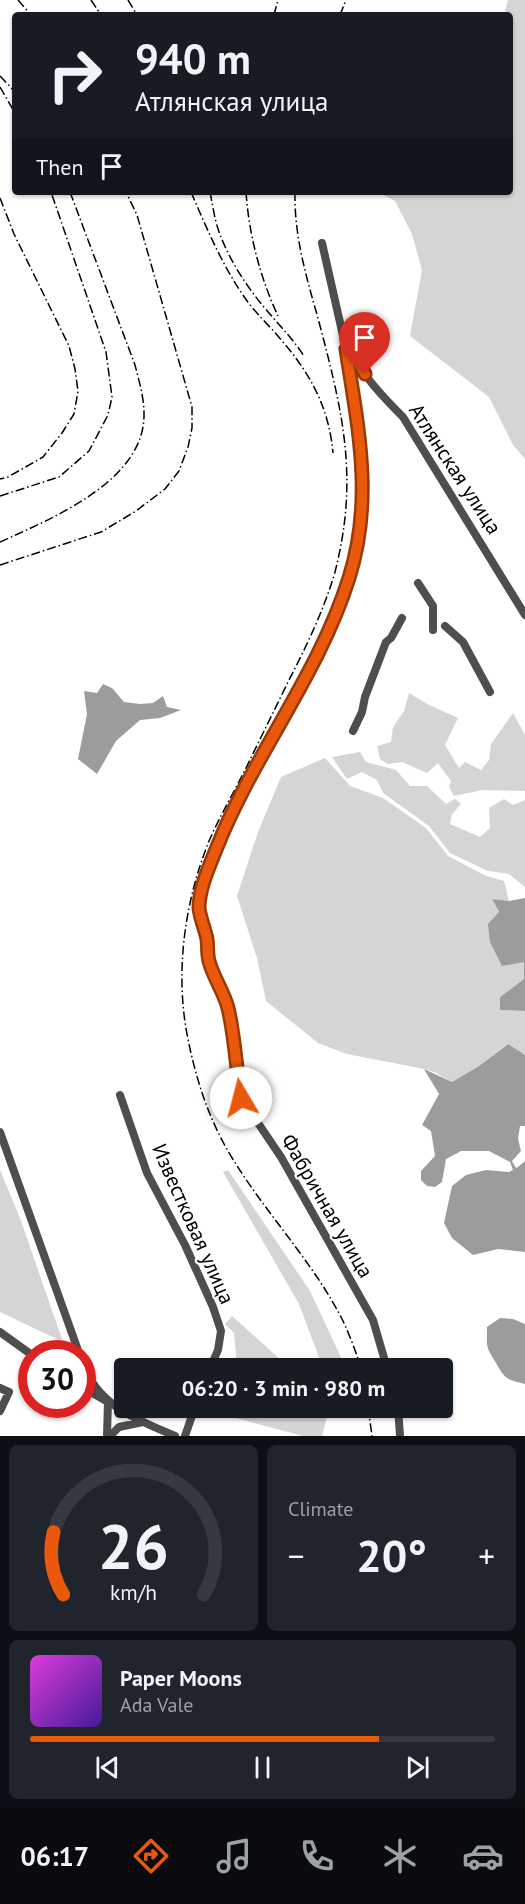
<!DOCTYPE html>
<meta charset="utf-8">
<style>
:root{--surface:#171b24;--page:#20242c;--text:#f1f3f6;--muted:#9ea1a6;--line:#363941;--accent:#ea580c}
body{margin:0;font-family:"PT Sans",sans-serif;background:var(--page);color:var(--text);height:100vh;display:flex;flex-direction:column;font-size:22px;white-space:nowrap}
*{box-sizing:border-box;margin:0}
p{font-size:20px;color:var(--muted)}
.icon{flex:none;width:33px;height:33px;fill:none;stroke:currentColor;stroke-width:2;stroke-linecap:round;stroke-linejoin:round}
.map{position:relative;height:1436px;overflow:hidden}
.drawer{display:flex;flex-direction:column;gap:9px;padding:9px;background:#0d0f14;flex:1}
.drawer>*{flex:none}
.top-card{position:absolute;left:12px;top:12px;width:501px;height:183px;border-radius:6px;box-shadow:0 2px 4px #0004;background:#171b24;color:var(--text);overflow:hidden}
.speed{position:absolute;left:18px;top:1340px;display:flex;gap:12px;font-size:30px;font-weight:700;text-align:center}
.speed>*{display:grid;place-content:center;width:78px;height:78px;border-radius:50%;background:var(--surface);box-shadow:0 2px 4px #0004;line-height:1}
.speed .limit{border:9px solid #d22;background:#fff;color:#111}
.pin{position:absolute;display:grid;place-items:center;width:51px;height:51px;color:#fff;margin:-62px -26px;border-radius:50% 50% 50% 0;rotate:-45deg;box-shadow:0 0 6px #0007}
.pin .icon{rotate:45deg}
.me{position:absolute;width:66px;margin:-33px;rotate:352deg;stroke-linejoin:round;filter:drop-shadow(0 0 4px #0008)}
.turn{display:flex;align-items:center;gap:21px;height:126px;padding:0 24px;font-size:27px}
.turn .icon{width:78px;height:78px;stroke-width:2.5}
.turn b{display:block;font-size:42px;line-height:51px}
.then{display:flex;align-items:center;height:57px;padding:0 24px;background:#0003;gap:12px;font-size:22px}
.big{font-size:45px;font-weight:700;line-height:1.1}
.drawer .card{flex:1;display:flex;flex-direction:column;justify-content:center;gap:9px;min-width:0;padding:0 21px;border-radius:9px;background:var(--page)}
.drawer .dial{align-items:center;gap:0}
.dial svg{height:156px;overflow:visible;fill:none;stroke:var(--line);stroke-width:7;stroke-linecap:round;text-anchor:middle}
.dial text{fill:var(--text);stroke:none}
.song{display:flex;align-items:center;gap:18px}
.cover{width:72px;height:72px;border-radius:9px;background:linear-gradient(135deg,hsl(300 70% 55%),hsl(260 70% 35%))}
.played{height:6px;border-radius:3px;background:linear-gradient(90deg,var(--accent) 75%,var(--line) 75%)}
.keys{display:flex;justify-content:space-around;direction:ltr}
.heat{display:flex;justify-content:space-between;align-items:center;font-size:33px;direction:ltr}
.drawer .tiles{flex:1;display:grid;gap:9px;grid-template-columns:1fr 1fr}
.card:last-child{grid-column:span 2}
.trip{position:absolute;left:114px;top:1358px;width:339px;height:60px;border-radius:6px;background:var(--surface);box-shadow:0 2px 4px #0004;font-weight:700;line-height:60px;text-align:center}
.menu{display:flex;height:96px;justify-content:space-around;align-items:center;background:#090b0e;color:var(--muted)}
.menu .icon{width:42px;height:42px}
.menu .on{color:var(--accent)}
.menu b{font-size:27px;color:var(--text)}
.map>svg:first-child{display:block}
.green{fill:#d5d5d5}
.water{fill:#9c9c9c}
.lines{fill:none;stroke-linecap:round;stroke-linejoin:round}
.minor{stroke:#4e4e4e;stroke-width:8}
.rail{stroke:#000;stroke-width:1.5;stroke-dasharray:9 3 1.5 3;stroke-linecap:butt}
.route-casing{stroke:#983908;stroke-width:15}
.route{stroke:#ea580c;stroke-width:10}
.labels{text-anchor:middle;stroke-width:4.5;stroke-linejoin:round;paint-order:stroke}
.street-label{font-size:21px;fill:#000;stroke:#fff}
</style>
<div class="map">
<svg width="525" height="1436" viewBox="0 0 525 1436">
<rect width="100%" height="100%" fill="#fff"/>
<path class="green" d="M 508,0 L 525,0 L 525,459 L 513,445 L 489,397 L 410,336 L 422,270 L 412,234 L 395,201 L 378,192 L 510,192 L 510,15 L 504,15 Z
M 409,693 L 429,705 L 458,718 L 445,745 L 459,768 L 465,762 L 481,770 L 489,760 L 491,744 L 513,713 L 525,735 L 525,791 L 483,790 L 454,796 L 449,787 L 451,781 L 438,763 L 427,773 L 402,762 L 388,764 L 380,759 L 377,746 L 391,742 L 393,727 L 404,711 Z
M 360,752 L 366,762 L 396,770 L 410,786 L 427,786 L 446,804 L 455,799 L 461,804 L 452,814 L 450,824 L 480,837 L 490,828 L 489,808 L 504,799 L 513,805 L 525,800 L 525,887 L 509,874 L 488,871 L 450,853 L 429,826 L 383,793 L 377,780 L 362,772 L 347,779 L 332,757 Z
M 325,758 L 350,786 L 383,798 L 426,828 L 448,856 L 486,876 L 504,881 L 509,901 L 492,899 L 524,962 L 524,979 L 500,997 L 500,1010 L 525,1011 L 525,1055 L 507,1044 L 479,1066 L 452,1082 L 434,1072 L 424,1069 L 347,1054 L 318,1043 L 266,1001 L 257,958 L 237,896 L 258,832 L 281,777 Z
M 0,1170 L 20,1218 L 63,1342 L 0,1312 Z
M 228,1170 L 310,1291 L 346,1368 L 323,1368 L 299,1304 L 223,1172 Z
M 232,1316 L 290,1368 L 237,1368 L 234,1333 L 225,1324 Z
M 230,1407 L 320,1407 L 327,1417 L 322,1436 L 303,1436 L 228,1416 Z"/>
<path class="water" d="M 103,684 L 112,688 L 124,702 L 140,704 L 153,703 L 163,696 L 167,707 L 181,710 L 160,718 L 140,720 L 116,741 L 97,774 L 78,759 L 87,714 L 84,691 L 97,693 Z
M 525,898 L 525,1011 L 500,1010 L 500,997 L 524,979 L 524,962 L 502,966 L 490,942 L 488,924 L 499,912 L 492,899 L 509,901 Z
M 508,1044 L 525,1055 L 525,1126 L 520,1126 L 518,1139 L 521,1151 L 512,1161 L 516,1168 L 518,1167 L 525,1161 L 525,1252 L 498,1249 L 473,1255 L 452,1238 L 444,1223 L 452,1186 L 466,1175 L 486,1170 L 509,1172 L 513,1170 L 510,1162 L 489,1151 L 461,1151 L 446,1159 L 442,1182 L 435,1187 L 427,1186 L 421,1180 L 421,1171 L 435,1156 L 431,1131 L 422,1125 L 439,1094 L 424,1069 L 452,1082 L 479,1066 Z
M 500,1318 L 513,1319 L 525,1324 L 525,1384 C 506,1379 505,1379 496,1363 C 485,1345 487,1348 487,1327 Z"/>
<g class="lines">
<path class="minor" d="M 322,243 L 346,349 L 357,420 L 364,482 L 361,529 L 349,577 L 333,620 L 312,664 L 259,760 L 224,829 L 205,879 L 199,908 L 207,940 L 209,961 L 228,1006 L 241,1098 L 281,1157 L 373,1320 L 387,1368
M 347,349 C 358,359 359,366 367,377 C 378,392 390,404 403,417 L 525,615
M 418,583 L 433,606 L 433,630
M 445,626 L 463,642 L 490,692
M 353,731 L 362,712 L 365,697 L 386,642 L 391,638 L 402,618
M 120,1095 L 147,1173 L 185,1245 L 213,1307 L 221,1331 L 218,1350 L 210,1368
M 0,1132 L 79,1353
M 0,1332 L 32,1355
M 82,1362 C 98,1406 136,1419 175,1436
M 82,1387 L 108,1402 L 107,1436
M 0,1388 L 9,1392 L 0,1411
M 398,1407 L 400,1436
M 110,1436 L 119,1427 L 143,1422
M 185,1436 L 195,1407"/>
<path class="rail" d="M 18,0 L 31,15
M 91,0 L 101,15
M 128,0 L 137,15
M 274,15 L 278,0
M 340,15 L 346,0
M 0,76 L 15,92
M 0,87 L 15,113
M 191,192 C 207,229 222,265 245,298 C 256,314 271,327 283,342 C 312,376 329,409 333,453
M 210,192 C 213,207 215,223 221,237 C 230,260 244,282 259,301 C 274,320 291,336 304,356
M 246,192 C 249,235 260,277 278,316
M 295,192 C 294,237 307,279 319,322 C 343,413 359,478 335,572 C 324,610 306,647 288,682 C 274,711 260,739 246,768 C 234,792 220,816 209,841 C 185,901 175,970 187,1034 C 194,1071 205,1108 223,1142 C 257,1205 311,1257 343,1321 C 350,1336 356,1352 361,1368
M 0,198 L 14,234 L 69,346 L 75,369 L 78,391 L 74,414 L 62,433 L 43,457 L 8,477 L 0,479
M 0,496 L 59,477 L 89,451 L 108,415 L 112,397 L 106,352 L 51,192
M 0,542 C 51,519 145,481 144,414 C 144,397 139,381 135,365 L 70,192
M 0,565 L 101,532 L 136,511 L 165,489 L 179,471 L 188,447 L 192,428 L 192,407 L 137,215 L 126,192
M 368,1407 L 372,1436"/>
</g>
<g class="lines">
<defs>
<path id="route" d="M 241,1098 C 236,1068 235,1037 228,1008 C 224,992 213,977 209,961 C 207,954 208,946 207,939 C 205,929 200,918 199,908 C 199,888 210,865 217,847 C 254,754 319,674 349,578 C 374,499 358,428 346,349 L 356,358 L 365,374"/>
</defs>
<use href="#route" class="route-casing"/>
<use href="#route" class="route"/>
</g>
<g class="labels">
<g class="street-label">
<text transform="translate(455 469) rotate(57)" y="7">Атлянская улица</text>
<text transform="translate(327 1206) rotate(60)" y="7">Фабричная улица</text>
<text transform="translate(193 1224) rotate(66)" y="7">Известковая улица</text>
</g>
</g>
</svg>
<div class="speed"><div class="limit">30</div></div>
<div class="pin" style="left:365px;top:374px;background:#d93025"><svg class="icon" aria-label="arrive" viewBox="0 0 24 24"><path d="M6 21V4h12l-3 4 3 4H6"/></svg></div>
<svg class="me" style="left:241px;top:1098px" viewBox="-20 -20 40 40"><circle r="19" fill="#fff"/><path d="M0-13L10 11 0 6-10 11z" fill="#ea580c"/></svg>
<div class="trip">06:20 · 3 min · 980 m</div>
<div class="top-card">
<div class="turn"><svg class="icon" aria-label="right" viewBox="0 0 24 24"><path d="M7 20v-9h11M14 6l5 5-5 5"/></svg><div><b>940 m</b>Атлянская улица</div></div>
<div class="then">Then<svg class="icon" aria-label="arrive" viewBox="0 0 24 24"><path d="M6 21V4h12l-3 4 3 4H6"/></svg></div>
</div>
</div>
<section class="drawer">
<div class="tiles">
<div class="card dial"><svg viewBox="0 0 100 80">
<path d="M14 69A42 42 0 1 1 86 69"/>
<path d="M14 69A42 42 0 0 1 9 37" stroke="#ea580c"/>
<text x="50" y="56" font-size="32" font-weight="700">26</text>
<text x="50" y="72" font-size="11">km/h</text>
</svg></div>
<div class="card"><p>Climate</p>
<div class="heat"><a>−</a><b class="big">20°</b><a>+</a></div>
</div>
<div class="card">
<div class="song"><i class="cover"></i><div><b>Paper Moons</b><p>Ada Vale</p></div></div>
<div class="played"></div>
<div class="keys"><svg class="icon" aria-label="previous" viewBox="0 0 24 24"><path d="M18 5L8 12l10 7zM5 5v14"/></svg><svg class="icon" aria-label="pause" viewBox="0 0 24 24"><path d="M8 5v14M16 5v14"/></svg><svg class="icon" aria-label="next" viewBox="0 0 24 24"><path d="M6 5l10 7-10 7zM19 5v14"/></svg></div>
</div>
</div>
</section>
<nav class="menu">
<b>06:17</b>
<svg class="icon on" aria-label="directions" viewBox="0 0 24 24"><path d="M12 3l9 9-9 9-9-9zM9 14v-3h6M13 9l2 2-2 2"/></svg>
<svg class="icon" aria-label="music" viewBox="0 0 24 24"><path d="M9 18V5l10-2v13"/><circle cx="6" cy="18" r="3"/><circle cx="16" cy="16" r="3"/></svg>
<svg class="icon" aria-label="phone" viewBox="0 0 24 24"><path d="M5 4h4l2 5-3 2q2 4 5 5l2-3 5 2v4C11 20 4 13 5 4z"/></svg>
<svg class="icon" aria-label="climate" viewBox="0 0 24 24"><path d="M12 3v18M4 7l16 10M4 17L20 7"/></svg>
<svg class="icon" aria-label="car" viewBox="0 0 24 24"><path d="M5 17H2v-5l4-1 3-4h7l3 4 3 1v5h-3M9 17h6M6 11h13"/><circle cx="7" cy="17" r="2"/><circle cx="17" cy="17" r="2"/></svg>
</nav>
